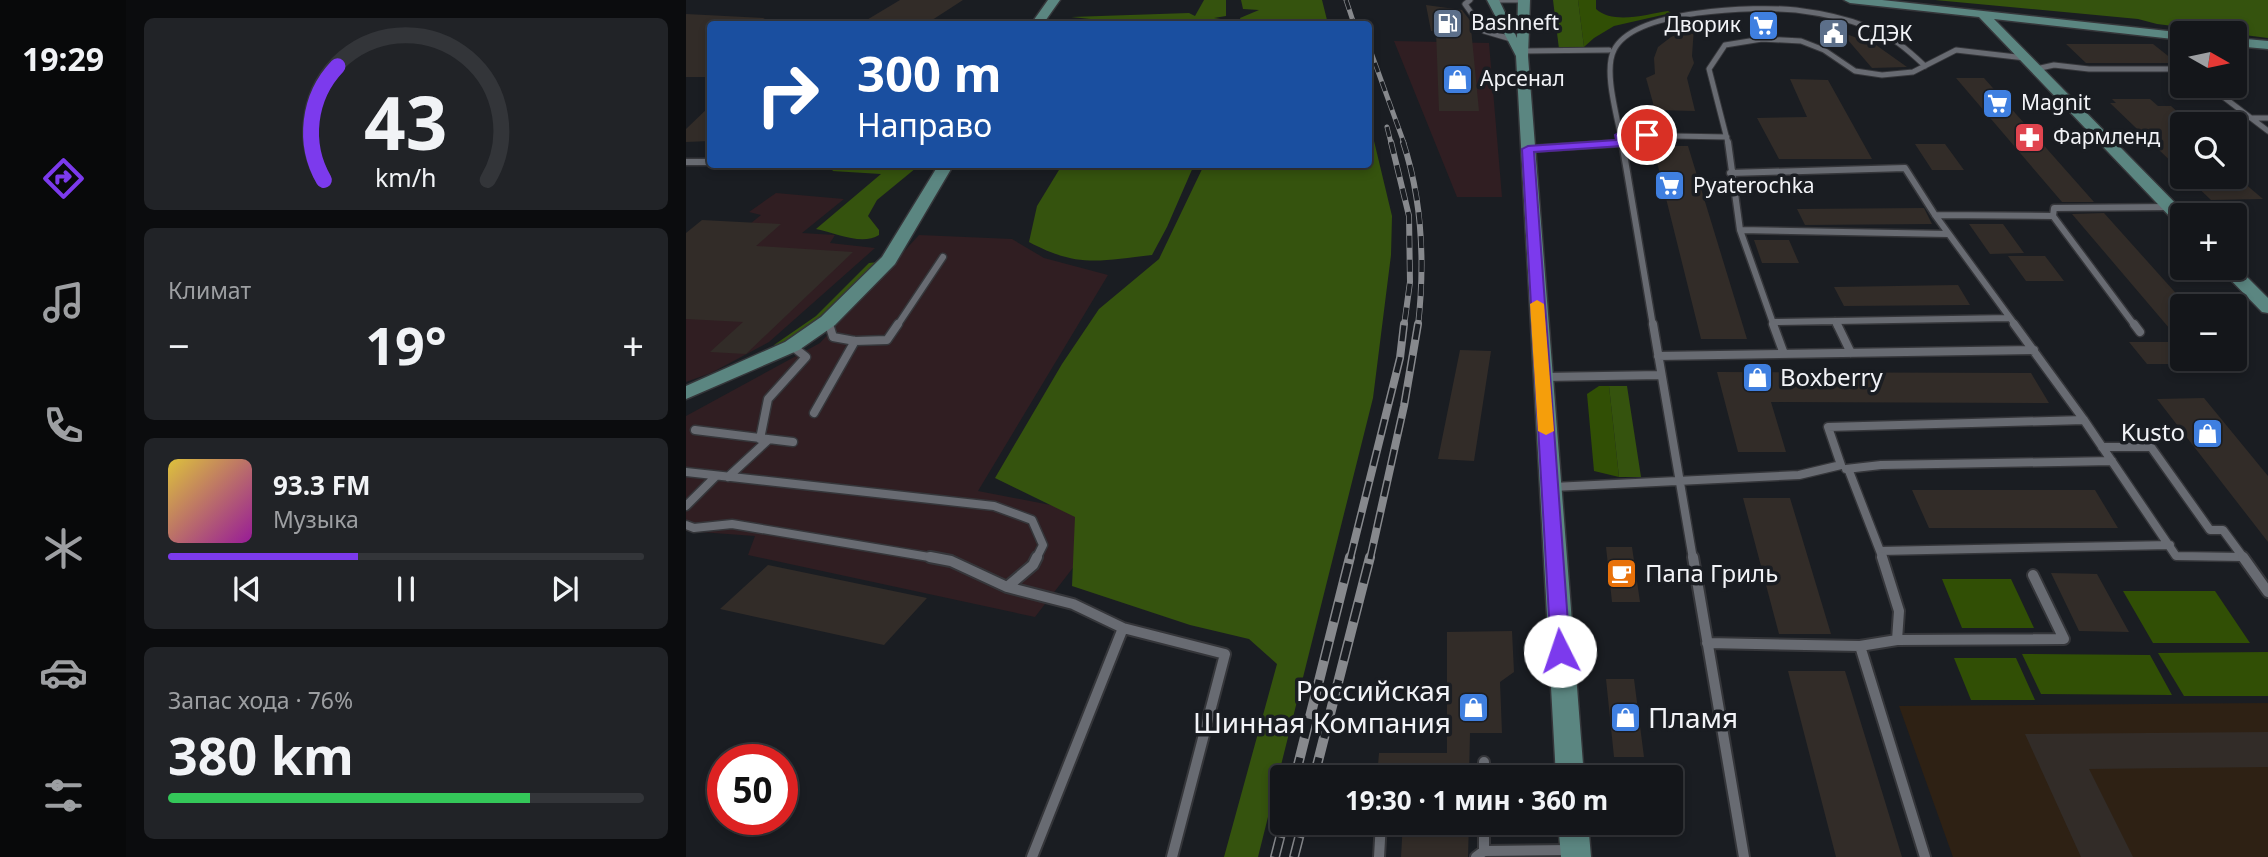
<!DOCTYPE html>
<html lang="ru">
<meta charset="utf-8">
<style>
:root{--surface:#14161a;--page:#212327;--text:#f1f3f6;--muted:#9d9fa2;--line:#333539;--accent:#7c3aed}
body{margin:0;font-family:"Noto Sans",sans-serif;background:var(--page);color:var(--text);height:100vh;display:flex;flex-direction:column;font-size:26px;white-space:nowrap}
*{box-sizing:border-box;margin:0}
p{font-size:23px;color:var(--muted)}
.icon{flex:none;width:38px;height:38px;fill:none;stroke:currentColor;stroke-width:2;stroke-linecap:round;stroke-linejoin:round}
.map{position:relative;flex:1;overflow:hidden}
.sheet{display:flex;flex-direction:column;gap:18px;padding:18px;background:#0b0c0e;width:560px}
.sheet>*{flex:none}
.top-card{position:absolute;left:21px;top:21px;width:665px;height:147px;border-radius:7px;box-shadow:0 4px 10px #0003,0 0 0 2px var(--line);background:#1a4fa0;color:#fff;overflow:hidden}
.needle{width:46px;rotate:99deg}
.fabs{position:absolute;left:1484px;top:21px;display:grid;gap:14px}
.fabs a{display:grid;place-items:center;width:77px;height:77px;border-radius:7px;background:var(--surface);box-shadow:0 4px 10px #0003,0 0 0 2px var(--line);font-size:35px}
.speed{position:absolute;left:21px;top:744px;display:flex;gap:14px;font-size:35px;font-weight:700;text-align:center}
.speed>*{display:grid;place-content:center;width:91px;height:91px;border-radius:50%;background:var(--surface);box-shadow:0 4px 10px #0003,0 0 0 2px var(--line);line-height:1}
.speed .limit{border:10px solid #d22;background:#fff;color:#111}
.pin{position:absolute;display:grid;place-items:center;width:60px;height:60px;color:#fff;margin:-30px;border:4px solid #fff;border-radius:50%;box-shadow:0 2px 7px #0007}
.me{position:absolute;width:77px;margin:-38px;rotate:356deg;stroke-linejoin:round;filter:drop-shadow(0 0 5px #0008)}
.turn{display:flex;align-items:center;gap:24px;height:147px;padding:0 35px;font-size:32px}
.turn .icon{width:91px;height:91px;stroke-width:2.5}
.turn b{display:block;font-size:49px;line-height:60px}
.big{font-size:52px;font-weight:700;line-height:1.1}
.sheet .widget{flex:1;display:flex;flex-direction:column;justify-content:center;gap:10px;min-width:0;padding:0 24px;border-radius:10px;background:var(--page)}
.sheet .dial{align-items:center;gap:0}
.dial svg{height:182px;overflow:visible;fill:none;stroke:var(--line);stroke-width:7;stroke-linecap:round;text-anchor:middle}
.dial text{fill:var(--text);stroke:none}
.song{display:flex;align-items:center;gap:21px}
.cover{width:84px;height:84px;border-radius:10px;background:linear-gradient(135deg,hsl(50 70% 55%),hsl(300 70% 35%))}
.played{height:7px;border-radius:4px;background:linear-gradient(90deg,var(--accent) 40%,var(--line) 40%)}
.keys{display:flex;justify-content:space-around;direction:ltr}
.heat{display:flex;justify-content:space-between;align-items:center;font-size:38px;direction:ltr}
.charge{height:10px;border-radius:5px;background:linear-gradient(90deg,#34c759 76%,var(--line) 0)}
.trip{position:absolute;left:584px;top:765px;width:413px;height:70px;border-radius:7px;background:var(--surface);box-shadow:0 4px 10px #0003,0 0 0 2px var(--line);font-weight:700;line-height:70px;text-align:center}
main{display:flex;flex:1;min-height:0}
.tab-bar{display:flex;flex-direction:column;width:126px;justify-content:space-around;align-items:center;background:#08090a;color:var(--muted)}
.tab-bar .icon{width:49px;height:49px}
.tab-bar .active{color:var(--accent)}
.tab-bar b{font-size:32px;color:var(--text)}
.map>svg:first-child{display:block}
.industrial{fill:#301e22}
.education{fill:#2e2114}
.green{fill:#314f05}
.forest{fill:#35530e}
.building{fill:#322c28}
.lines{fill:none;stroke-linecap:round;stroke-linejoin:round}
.lane-far3-casing{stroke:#35363a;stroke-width:7}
.lane-far2-casing{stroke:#35363a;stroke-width:9}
.lane-far1-casing{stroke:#35363a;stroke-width:11}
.lane-casing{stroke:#35363a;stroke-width:14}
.secondary-casing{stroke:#35363a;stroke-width:3}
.lane-far3{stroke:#686b72;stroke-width:5}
.lane-far2{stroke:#686b72;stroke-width:6}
.lane-far1{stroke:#686b72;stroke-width:8}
.lane{stroke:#686b72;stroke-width:10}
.secondary{fill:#5b8681;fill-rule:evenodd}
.rail-far3-casing{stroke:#87898d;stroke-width:5}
.rail-far2-casing{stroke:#87898d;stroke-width:6}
.rail-far1-casing{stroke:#87898d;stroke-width:8}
.rail-casing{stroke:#87898d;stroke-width:10}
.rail-far3{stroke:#1a1d22;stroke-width:3.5;stroke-dasharray:10;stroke-linecap:butt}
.rail-far2{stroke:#1a1d22;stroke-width:4.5;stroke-dasharray:12;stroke-linecap:butt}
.rail-far1{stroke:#1a1d22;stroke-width:5;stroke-dasharray:16;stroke-linecap:butt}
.rail{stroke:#1a1d22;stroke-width:7;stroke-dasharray:20;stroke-linecap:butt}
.route{fill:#7c3aed;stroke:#51269a;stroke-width:2}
.slow{fill:#f59e0b}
.labels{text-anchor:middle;stroke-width:7;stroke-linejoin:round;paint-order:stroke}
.far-poi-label{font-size:21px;fill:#f2f3f7;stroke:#1a1d22;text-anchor:start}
.poi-label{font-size:24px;fill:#f2f3f7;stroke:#1a1d22;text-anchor:start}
.near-poi-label{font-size:28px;fill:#f2f3f7;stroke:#1a1d22;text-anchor:end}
</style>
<main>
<nav class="tab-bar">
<b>19:29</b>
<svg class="icon active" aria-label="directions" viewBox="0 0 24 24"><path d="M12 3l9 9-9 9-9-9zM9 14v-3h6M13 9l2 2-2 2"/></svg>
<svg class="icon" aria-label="music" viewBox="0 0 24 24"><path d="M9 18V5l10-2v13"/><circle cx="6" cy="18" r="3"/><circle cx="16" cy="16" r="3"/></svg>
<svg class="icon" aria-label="phone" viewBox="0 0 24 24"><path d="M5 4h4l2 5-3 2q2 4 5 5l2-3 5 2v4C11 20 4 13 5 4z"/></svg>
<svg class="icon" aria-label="climate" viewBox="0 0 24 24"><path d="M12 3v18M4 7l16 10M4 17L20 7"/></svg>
<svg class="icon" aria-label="car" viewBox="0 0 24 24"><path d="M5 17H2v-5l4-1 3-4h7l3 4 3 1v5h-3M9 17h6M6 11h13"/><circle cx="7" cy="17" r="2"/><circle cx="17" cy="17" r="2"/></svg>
<svg class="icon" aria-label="filters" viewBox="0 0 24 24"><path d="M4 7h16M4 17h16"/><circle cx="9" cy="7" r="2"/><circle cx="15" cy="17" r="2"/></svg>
</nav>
<section class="sheet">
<div class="widget dial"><svg viewBox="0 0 100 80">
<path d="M14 69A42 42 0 1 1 86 69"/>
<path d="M14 69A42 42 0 0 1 20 19" stroke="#7c3aed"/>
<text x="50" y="56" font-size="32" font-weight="700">43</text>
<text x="50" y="72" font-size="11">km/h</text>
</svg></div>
<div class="widget"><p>Климат</p>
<div class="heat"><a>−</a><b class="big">19°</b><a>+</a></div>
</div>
<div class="widget">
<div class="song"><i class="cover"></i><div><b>93.3 FM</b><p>Музыка</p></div></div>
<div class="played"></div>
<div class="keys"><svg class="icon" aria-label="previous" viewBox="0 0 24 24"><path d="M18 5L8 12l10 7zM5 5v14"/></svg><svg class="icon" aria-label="pause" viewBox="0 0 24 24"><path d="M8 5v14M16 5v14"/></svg><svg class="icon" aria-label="next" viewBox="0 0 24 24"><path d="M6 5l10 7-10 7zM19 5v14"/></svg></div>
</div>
<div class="widget"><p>Запас хода · 76%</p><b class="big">380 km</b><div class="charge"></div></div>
</section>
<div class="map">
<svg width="1582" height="857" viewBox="0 0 1582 857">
<rect width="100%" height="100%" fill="#1a1d22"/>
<path class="industrial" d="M 708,41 L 803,43 L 816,197 L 771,197 Z
M 90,193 L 158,199 L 116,233 L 149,235 L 144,243 L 189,248 L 83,342 L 25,373 L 0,382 L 0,276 L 75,215 L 63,212 Z
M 233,235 L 326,239 L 358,258 L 422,275 L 292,491 L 426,517 L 349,617 L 62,555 L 69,536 L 0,531 L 0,416 L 134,343 Z"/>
<path class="education" d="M 1582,703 L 1582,857 L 1267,857 L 1213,706 Z"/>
<path class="green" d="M 892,0 L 910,0 L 910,9 C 928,25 961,14 982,11 L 985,13 L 928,26 L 908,38 L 898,47 Z
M 913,386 L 923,386 L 933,477 L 908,471 L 901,394 Z
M 1256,579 L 1325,579 L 1348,628 L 1276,628 Z
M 1437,591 L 1529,591 L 1564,643 L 1467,643 Z
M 1582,652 L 1582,696 L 1498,696 L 1472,653 Z
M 1336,654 L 1464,655 L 1486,695 L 1355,694 Z
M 1268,658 L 1330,658 L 1349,700 L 1285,700 Z"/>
<path class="forest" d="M 518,0 L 540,0 L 540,16 L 528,18 L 535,19 L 536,24 L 429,24 L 424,21 L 385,17 L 503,13 L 509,16 Z
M 555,0 L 636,0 L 642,24 L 556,24 L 554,18 L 573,10 L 557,9 Z
M 867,0 L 892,0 L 898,47 L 873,49 Z
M 1249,0 L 1582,0 L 1582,38 L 1471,24 L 1452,19 Z
M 683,120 L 706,216 L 705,255 L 687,398 L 572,857 L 538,857 L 591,664 L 563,639 L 504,625 L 386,586 L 389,517 L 309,478 L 376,364 L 413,309 L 473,259 L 518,165 L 682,164 Z
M 376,165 L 376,164 L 508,165 L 481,227 L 466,255 C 413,261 392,268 343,242 L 351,206 Z
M 151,167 L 230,168 L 191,200 L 182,216 L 193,230 L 193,235 C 176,246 150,233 130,229 L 195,174 L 146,171 Z
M 192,262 L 135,320 L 96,345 L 88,345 L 130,316 L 183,263 Z
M 923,386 L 941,386 L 955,477 L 933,477 Z"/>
<path class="building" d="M 214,0 L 277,0 L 240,24 L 179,21 Z
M 740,5 L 776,10 L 789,27 L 785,28 L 793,111 L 753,111 L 750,31 L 745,31 Z
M 0,14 L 79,18 L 66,24 L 24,24 L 24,77 L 0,77 Z
M 1008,27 L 1006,56 L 1008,63 L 1001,78 L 1009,111 L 969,110 L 960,78 L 969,74 L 968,58 L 972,47 L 985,37 Z
M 1155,32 L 1190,45 L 1221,67 L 1186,68 Z
M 1380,44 L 1467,44 L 1491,63 L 1400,63 Z
M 1270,78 L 1298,78 L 1408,202 L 1376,202 Z
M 1104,79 L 1142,80 L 1186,159 L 1093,159 L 1071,118 L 1121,117 Z
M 1426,99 L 1464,99 L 1472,106 L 1485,106 L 1496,116 L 1496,172 L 1424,103 L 1430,103 Z
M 24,106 L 24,141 L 0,142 L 0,129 Z
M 1229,144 L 1259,144 L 1278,170 L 1246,170 Z
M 967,146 L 1002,146 L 1061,339 L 1015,339 Z
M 1501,177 L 1551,177 L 1577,199 L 1525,200 Z
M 1238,208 L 1246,224 L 1119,225 L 1111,209 Z
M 1418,213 L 1496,300 L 1496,364 L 1461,364 L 1443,342 L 1495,342 L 1386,214 Z
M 16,220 L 95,224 L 70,246 L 167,252 L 60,354 L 24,352 L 57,322 L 0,319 L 0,233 Z
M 1283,224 L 1317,224 L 1338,253 L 1304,254 Z
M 1068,240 L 1103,240 L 1113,263 L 1076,263 Z
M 1322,256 L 1359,256 L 1378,281 L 1340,281 Z
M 1272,285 L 1284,305 L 1158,306 L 1148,287 Z
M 774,350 L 805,351 L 788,461 L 752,459 Z
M 1031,372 L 1345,373 L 1363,403 L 1085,402 L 1100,452 L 1052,452 Z
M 1518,398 L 1582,476 L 1582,542 L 1471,399 Z
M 1226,490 L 1409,490 L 1432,528 L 1243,528 Z
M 1057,498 L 1104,498 L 1145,634 L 1093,634 Z
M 920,547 L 946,547 L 954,602 L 926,602 Z
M 82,565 L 241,598 L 198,645 L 34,609 Z
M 1365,573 L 1411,574 L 1443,632 L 1393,631 Z
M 826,631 L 828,672 L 814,682 L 816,733 L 784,733 L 783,777 L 691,777 L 693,753 L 761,753 L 761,632 Z
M 1102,671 L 1159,671 L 1216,857 L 1150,857 Z
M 920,679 L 948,679 L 958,757 L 928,757 Z
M 1582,732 L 1582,767 L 1403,769 L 1447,857 L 1395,857 L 1339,734 Z
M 717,822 L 783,822 L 782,857 L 715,857 Z"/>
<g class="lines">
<defs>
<path id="lane-far3" d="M 784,0 L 779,4 L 798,31 L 825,39
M 807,0 L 838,0
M 837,51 L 923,50
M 1350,69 L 1368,65 L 1403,69 L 1496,69
M 1523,86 L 1582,131
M 1565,118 L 1582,118
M 934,135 L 1041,137
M 929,143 L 936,143
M 936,143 C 932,119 917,71 928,50 C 948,9 1070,6 1110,10 C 1134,13 1159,18 1182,27 C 1205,35 1222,50 1239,66
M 1042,143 L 1023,69 L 1039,45 L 1076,39 L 1115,41 L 1138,50 L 1169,71 L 1196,75 L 1227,72 L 1270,50 L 1339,58"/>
<path id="lane-far2" d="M 936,142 L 967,326
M 1042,142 L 1054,230 L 1088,326
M 842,149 L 936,143
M 0,162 L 24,162
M 1044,173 L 1219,168 L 1249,215 L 1330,326
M 1249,215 L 1367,216
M 1054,230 L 1262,234
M 142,321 L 144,326
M 1149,321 L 1151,326
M 1087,322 L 1324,318
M 211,326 L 257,257
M 1449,326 L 1367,216 L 1368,208 L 1484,207"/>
<path id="lane-far1" d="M 143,324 L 147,337 L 169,341 L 201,340 L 212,324
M 967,324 L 1007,559
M 1087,324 L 1098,354
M 1151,324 L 1165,353
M 1328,324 L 1398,420 L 1490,556 L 1557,557 L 1559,559
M 1448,324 L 1454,332
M 972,356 L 1348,350
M 859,377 L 975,375
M 128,413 L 169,341
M 9,430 L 107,442
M 74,439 L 82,399 L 120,357 L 106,346
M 1416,447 L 1465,447 L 1524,530 L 1537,530 L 1557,557
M 1160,469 L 1195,465 L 1426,461
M 1163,471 L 1194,551 L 1484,545
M 0,472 L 308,506 L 346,520 L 357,545 L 350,559
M 42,477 L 82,440
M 867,487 L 1113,475 L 1155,465 L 1142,427 L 1398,420
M 0,506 L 30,476
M 0,525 L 8,528 L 46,524 L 255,559
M 1194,551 L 1197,559"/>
<path id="lane" d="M 244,557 L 265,561 L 321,587 L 387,604 L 437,628 L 539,654 L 486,857
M 1007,557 L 1058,857
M 1196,557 L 1213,611 L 1211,640 L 1174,646 L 1239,857
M 1557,557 L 1582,592
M 321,587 L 347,565 L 351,557
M 1211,640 L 1378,639 L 1347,575
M 1021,643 L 1174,646
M 798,762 L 798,777
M 798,822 L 798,851
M 346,857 L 437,628
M 693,857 L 695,822
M 790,857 L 798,851 L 883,850"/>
<path id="secondary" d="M 362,0 L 374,0 L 357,24 L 345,24 Z
M 801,0 L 813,0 L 831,38 L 832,0 L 844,0 L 842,56 L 898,777 L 870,777 L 830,56 Z
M 1158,0 L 1196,0 L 1500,33 L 1496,33 L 1496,40 L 1308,19 L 1501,215 L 1496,215 L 1496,225 L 1490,223 L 1293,17 L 1164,3 Z
M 1549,38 L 1582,41 L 1582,49 L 1549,46 Z
M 253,164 L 268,164 L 209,264 L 149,325 L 113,350 L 0,399 L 0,386 L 99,342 L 135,317 L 196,257 Z
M 1549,265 L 1582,298 L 1582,313 L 1576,312 L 1533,268 L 1549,268 Z
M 872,822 L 902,822 L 905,857 L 875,857 Z"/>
</defs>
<use href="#lane-far3" class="lane-far3-casing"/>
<use href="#lane-far2" class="lane-far2-casing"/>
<use href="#lane-far1" class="lane-far1-casing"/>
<use href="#lane" class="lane-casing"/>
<use href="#secondary" class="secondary-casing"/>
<use href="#lane-far3" class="lane-far3"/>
<use href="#lane-far2" class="lane-far2"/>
<use href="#lane-far1" class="lane-far1"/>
<use href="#lane" class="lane"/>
<use href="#secondary" class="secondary"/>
<defs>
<path id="rail-far3" d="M 660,0 L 668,24
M 682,44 L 718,143
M 701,127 L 705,143"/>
<path id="rail-far2" d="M 705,142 L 723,216 L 724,282 L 718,326
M 717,142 C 737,202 739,263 732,326"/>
<path id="rail-far1" d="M 664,559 L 714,358 L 718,324
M 684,559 L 718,406 L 732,324"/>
<path id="rail" d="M 609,777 L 664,557
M 628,777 L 684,557
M 589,857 L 598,822
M 608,857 L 617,822"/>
</defs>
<use href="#rail-far3" class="rail-far3-casing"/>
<use href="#rail-far2" class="rail-far2-casing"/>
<use href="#rail-far1" class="rail-far1-casing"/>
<use href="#rail" class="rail-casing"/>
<use href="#rail-far3" class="rail-far3"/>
<use href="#rail-far2" class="rail-far2"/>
<use href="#rail-far1" class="rail-far1"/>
<use href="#rail" class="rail"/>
</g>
<path class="route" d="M 934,132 L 961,132 L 967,135 L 961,139 L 940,138 L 941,143 L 936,146 L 848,152 L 884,651 L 881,656 L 868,656 L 865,651 L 836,149 L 842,146 L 930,140 L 929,135 Z"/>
<path class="slow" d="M 851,300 L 858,304 L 868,431 L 860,435 L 852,431 L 844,304 Z"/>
<defs>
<symbol id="fuel-square" viewBox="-11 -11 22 22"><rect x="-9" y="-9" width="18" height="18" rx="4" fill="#5c6f8a" stroke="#1a1d22"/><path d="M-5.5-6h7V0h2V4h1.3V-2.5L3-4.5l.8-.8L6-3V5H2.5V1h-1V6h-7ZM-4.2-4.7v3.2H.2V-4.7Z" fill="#fff"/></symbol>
<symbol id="supermarket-square" viewBox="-11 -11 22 22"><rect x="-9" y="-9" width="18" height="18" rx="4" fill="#3f7fe0" stroke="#1a1d22"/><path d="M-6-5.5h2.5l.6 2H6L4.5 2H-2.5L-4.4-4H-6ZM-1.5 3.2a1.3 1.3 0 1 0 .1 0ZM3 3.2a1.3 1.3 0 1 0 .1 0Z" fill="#fff"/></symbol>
<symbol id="civic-square" viewBox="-11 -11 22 22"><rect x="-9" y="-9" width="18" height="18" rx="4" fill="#5c6f8a" stroke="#1a1d22"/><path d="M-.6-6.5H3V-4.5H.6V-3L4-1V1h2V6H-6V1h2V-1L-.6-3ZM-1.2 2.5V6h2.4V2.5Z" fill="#fff"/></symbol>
<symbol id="shop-square" viewBox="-11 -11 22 22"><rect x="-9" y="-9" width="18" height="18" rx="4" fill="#3f7fe0" stroke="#1a1d22"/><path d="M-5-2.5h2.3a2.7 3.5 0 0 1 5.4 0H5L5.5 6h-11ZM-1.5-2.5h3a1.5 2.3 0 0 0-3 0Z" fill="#fff"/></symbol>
<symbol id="pharmacy-square" viewBox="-11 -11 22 22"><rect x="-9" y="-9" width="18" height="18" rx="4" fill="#e0444e" stroke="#1a1d22"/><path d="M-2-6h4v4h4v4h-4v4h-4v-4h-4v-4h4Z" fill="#fff"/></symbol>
<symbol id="cafe-square" viewBox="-11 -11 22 22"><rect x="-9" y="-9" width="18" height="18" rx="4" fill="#e8710a" stroke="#1a1d22"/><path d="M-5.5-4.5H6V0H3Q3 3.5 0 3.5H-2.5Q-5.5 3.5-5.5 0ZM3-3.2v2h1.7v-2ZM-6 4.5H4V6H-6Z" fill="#fff"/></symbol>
</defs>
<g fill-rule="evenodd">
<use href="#fuel-square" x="744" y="6" width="35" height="35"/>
<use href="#supermarket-square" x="1060" y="8" width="35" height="35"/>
<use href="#civic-square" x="1130" y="16" width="35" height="35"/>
<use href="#shop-square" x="754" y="62" width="35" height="35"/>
<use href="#supermarket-square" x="1294" y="86" width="35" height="35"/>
<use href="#pharmacy-square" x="1326" y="120" width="35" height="35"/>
<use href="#supermarket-square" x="966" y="168" width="35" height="35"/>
<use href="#shop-square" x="1054" y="360" width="35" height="35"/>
<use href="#shop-square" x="1504" y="416" width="35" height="35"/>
<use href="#cafe-square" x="918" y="556" width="35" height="35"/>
<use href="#shop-square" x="770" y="690" width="35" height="35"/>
<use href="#shop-square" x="922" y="700" width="35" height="35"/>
</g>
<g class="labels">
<g class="far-poi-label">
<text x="785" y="30">Bashneft</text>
<text x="1055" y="32" text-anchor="end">Дворик</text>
<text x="1171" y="41">СДЭК</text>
<text x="794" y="86">Арсенал</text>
<text x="1335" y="110">Magnit</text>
<text x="1367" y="144">Фармленд</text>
<text x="1007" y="193">Pyaterochka</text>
</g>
<g class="poi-label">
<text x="1094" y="386">Boxberry</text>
<text x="1499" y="441" text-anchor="end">Kusto</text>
<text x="959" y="582">Папа Гриль</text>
</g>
<g class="near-poi-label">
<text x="765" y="701">Российская<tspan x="765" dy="32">Шинная Компания</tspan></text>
<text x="962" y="728" text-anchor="start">Пламя</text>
</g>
</g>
</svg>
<div class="fabs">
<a><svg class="needle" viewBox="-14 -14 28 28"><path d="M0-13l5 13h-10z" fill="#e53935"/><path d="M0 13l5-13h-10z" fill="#9d9fa2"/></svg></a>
<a><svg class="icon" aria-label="search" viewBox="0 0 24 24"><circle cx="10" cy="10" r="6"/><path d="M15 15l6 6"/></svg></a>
<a>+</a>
<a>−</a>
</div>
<div class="speed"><div class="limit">50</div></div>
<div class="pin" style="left:961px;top:135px;background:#d93025"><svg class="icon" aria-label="arrive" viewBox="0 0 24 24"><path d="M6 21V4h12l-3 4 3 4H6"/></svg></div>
<svg class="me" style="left:874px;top:651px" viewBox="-20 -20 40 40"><circle r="19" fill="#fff"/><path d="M0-13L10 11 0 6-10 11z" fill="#7c3aed"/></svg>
<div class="trip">19:30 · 1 мин · 360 m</div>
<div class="top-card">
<div class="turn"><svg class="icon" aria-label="right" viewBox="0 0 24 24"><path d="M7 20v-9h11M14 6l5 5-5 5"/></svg><div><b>300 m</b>Направо</div></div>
</div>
</div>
</main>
